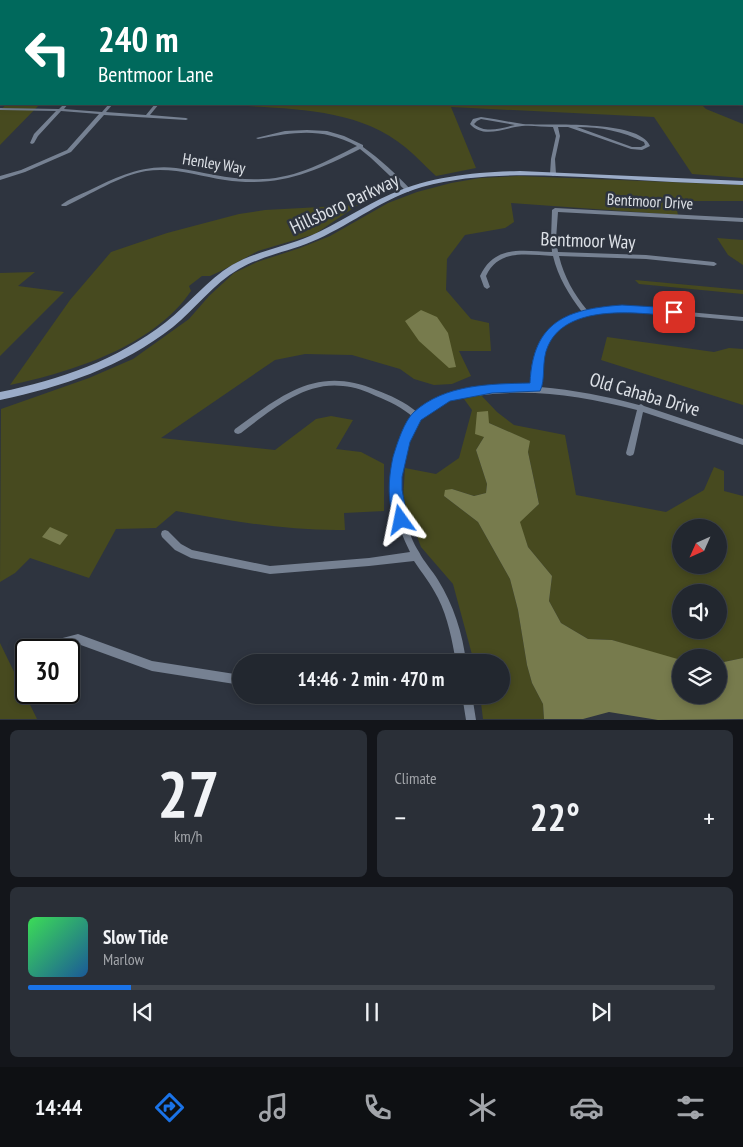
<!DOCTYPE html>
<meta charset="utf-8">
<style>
:root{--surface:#22272f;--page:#2a2f37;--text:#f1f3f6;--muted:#a2a5aa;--line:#3f444b;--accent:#1a73e8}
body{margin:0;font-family:"PT Sans Narrow",sans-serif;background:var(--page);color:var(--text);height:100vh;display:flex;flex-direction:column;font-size:19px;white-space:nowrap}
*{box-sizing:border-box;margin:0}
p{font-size:16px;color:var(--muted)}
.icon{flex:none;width:28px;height:28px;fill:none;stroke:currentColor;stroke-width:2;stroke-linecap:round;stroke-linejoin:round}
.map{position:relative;height:720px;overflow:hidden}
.drawer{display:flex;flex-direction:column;gap:10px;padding:10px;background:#13151a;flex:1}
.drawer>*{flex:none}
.hud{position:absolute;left:0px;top:0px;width:744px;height:105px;box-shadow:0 2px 8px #0003,0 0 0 1px var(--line);background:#00695c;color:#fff;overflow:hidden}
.needle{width:32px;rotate:225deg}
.controls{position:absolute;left:672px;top:519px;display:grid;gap:10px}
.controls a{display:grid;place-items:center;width:55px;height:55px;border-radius:50%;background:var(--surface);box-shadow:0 2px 8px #0003,0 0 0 1px var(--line);font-size:25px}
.speed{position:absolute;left:15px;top:639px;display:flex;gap:10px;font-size:25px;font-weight:700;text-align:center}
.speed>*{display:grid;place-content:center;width:65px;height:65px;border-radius:50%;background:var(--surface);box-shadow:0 2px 8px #0003,0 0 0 1px var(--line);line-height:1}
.speed .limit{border:2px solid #111;border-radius:8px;background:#fff;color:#111}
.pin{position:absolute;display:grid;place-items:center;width:42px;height:42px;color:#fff;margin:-21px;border-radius:10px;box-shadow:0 2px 8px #0006}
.me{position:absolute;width:55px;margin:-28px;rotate:348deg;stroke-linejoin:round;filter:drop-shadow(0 0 4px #0008)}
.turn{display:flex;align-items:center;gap:18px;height:105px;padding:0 15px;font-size:22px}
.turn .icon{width:65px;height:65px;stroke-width:2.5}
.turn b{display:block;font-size:35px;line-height:42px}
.big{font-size:38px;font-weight:700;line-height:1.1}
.drawer .tile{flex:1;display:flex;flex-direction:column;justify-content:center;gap:8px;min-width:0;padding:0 18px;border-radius:8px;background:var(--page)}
.drawer .dial{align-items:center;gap:0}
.dial b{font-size:65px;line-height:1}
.song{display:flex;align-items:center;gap:15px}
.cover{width:60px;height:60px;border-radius:8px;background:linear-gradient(135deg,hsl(130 70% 55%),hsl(210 70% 35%))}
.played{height:5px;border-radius:2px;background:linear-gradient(90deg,var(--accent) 15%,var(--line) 15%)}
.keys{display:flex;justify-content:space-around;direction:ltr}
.heat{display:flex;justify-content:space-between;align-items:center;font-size:28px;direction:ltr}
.drawer .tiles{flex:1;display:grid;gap:10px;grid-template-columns:1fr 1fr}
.tile:last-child{grid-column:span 2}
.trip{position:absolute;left:232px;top:654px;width:278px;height:50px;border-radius:25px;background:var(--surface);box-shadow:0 2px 8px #0003,0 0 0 1px var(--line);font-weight:700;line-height:50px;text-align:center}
.tab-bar{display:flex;height:80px;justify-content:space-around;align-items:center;background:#0e1013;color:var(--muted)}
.tab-bar .icon{width:35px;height:35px}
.tab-bar .current{color:var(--accent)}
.tab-bar b{font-size:22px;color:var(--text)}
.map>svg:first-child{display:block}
.green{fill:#474a1f;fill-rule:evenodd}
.water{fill:#777b4d}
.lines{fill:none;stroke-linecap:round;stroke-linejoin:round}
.street{fill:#768192;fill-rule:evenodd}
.secondary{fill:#9bacc8;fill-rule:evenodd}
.route{fill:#1a73e8;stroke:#114b97}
.labels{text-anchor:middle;stroke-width:5;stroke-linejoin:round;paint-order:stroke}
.far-street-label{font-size:16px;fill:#dde1e7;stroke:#2e343f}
.street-label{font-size:19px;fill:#dde1e7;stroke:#2e343f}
</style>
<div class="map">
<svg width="743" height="720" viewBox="0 0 743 720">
<rect width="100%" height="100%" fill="#2e343f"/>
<path class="green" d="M 308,0 L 489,0 L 494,1 L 309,1 Z
M 7,104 L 40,104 L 0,145 L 0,110 Z
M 230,104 L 701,104 L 706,109 L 743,124 L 743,178 L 692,174 L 654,117 L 451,107 L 476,168 L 436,176 C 426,167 416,156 405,147 C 357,107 288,109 229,105 Z
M 519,176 L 743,185 L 743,201 L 675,201 L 678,215 L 511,203 L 514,222 L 505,228 L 465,235 L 447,259 L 446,290 L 471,319 L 489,323 L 491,351 L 459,351 L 471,376 L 452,384 L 434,385 L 414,379 L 400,369 L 352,355 L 305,354 L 275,360 L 161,438 L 275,450 L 316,419 L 331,416 L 353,420 L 336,449 L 361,452 L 384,464 L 384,511 L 344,513 L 345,530 C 287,531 232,521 176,511 L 156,528 L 116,529 L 89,578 L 30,558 L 15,573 L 0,582 L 1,409 L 89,378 L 133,359 L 189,319 L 209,296 L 234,273 L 257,262 L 300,248 L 330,236 L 388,203 L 417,192 L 451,183 L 480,178 Z
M 358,205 L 315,234 L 258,251 L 221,271 L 210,276 L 202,276 L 189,286 L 191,291 C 154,346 72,372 10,385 L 70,300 L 111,252 L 167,233 L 239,214 L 265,210 Z
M 717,238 L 743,240 L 743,265 L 728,255 Z
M 35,272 L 18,286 L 64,292 L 0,356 L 0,273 Z
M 635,280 L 743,290 L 743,294 L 639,284 Z
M 607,337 L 714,352 L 729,348 L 743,349 L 743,405 L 601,360 Z
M 480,394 L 497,412 L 514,425 L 565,435 L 576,495 L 666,512 L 704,490 L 714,467 L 724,471 L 724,491 L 743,496 L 743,658 L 719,663 L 719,658 L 681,658 L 681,660 L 673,660 L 612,640 L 588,639 L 561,623 L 549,601 L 552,576 L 528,547 L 519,522 L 539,504 L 528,452 L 529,441 L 489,423 L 484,437 L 476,450 L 487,484 L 486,493 L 474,496 L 452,489 L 444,496 L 478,522 L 510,579 L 518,610 L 527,665 L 532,683 L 543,704 L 544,719 L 483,719 L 480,695 L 501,695 L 501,662 L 474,662 L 453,584 L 421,547 L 403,500 L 405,468 L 436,474 L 459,458 L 472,410 L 464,399 ZM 681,528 L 719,528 L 719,565 L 681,565 ZM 681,592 L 719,592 L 719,630 L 681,630 Z
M 0,643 L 37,719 L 0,719 Z"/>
<path class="water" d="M 421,310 L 437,317 L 448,333 L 456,367 L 449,368 L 419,341 L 405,321 Z
M 488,411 L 489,423 L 530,441 L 528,452 L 539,504 L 520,522 L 528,547 L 552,576 L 549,601 L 561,623 L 588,639 L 612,640 L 681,660 L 681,695 L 719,695 L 719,663 L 743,658 L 743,719 L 658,720 L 609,712 L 583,719 L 544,719 L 543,704 L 532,683 L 527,665 L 518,610 L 510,579 L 478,522 L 444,496 L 445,490 L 452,489 L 474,496 L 486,493 L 487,484 L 476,450 L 484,437 L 475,434 L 477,412 Z
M 50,527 L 68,535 L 60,545 L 42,537 Z"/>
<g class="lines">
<path class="street" d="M 167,0 L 171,0 L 172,1 L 168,1 Z
M 0,6 L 1,6 L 1,9 L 0,9 Z
M 0,49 L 1,49 L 1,52 L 0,52 Z
M 0,71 L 1,71 L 1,74 L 0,74 Z
M 64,104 L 68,104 L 64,109 L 102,112 L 109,104 L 113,104 L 106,112 L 146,115 L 155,104 L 159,104 L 150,115 L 186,118 L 188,119 L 186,120 L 104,115 L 71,152 L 25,172 L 0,180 L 0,176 L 21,170 L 67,150 L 99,114 L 61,111 L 38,136 L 34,143 L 32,144 L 30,143 L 34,134 L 56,111 L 0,110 L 0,108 L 59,109 Z
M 481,117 C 495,119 509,122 523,124 C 548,126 639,119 650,146 L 642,150 L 631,149 L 568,127 L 558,127 L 560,136 L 555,159 L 556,174 L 553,176 L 550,174 L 551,159 L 556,136 L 553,127 C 543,127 532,125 522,126 C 504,128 483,139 470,124 L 473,119 ZM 481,119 L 515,125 C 502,128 485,134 474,124 L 477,121 ZM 577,127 C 601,127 622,131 644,142 L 645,145 L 641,147 L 632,147 Z
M 307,130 L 327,131 L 344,136 L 363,145 L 363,147 C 380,159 396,174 411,190 L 408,192 L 406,191 L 371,158 L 360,149 C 314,172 278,188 225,180 C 199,176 173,167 146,171 C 121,175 89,195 66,206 L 62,206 L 61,205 C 69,199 79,195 88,191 C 117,177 143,164 176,168 C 205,172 233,181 263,179 C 297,178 327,161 357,146 C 321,127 296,132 258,139 L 256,138 L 285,131 Z
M 555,208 L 743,218 L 743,222 L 558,212 L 556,239 L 558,252 L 646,255 L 714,262 L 717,264 L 714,266 L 646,259 L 559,256 C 564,277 574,294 587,310 L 592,309 L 622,306 L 743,317 L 743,321 L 622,310 L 593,313 L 572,321 L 554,333 L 546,345 L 540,363 L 540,387 C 574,390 606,396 639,405 L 641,404 L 644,406 L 743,439 L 743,445 L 643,412 L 634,453 L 633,455 L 630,456 L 627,455 L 626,453 L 637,410 C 581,396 533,388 475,396 C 457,398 436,402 422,416 C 418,420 409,439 406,446 C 396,472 398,498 407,524 C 410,534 413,543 419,552 C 424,562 432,570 438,580 C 453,604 463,634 466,662 L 456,662 C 452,640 448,618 438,598 C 431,584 422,573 414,561 L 369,566 L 270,574 L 191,558 L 175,550 L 162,537 L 161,534 L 162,531 L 165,530 L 168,531 L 181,544 L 192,550 L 270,566 L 369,558 L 410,552 C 394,520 384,484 397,448 C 401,437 408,428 413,417 C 403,408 389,401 376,396 C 366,391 355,387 343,386 C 304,381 270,411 241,433 L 238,434 L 235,433 L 234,431 L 235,429 C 282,395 317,365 376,390 C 390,395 405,402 417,412 C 446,386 496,387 533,386 C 533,379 532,370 534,363 C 539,334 556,321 582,312 C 569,295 558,277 553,256 C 528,255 499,248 486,276 L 490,287 L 487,289 L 484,287 L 480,276 C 495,244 523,251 552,252 L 551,239 L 552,210 Z
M 78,634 L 152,661 L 241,675 L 241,685 L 152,671 L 78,644 L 58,648 L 55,646 L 53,643 L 55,640 Z
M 462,695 L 472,695 L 476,720 L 466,720 Z"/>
<path class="secondary" d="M 520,171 L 743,181 L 743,185 C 696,183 649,181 602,178 C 543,175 480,171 422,187 C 384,198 353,223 318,239 C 292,251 263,255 239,269 C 213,284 195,309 173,327 C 122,367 62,387 0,400 L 0,392 C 60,380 117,360 166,322 C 189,304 207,280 232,265 C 256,251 285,247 310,236 C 338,224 363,206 391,194 C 432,176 476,172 520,171 Z"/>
</g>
<path class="route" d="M 622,305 L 674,308 L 680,312 L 674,316 C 637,313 567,303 548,346 C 541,361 546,380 540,391 L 492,393 L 450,401 L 421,420 L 410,442 L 402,477 L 402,490 L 408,520 L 406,525 L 401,527 L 396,525 C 387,503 388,480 393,457 C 397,444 404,421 414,412 C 445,384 490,384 530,383 C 533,321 567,309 622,305 Z"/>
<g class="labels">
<g class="far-street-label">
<text transform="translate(214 163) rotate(9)" y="6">Henley Way</text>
<text transform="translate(650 201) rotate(3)" y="6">Bentmoor Drive</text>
</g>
<g class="street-label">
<text transform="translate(344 203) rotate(-25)" y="7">Hillsboro Parkway</text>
<text transform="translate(588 240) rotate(2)" y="7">Bentmoor Way</text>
<text transform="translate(645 394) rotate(16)" y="7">Old Cahaba Drive</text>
</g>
</g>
</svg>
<div class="controls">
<a><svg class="needle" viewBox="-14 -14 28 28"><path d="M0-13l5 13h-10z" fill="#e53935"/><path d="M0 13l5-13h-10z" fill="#a2a5aa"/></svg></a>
<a><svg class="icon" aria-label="sound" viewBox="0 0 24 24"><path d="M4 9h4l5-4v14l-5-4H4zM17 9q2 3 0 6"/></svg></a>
<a><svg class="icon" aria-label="layers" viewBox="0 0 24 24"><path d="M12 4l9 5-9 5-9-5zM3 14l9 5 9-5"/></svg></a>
</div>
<div class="speed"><div class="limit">30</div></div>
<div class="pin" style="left:674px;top:312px;background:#d93025"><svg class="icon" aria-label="arrive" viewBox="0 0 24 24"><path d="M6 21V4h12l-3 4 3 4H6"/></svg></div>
<svg class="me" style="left:401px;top:520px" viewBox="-20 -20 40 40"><path d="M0-17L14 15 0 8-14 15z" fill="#1a73e8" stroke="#fff" stroke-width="4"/></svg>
<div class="trip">14:46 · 2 min · 470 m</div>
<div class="hud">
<div class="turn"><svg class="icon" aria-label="left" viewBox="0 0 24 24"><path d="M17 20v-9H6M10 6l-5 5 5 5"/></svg><div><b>240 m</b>Bentmoor Lane</div></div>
</div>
</div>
<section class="drawer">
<div class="tiles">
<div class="tile dial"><b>27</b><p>km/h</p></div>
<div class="tile"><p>Climate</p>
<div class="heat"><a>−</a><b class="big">22°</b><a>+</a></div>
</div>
<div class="tile">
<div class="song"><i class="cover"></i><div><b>Slow Tide</b><p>Marlow</p></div></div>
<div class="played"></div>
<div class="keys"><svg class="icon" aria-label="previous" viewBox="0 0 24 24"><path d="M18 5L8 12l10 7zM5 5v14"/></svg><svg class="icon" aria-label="pause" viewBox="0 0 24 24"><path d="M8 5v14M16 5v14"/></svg><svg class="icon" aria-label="next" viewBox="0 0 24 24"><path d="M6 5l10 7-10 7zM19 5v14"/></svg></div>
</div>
</div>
</section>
<nav class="tab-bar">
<b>14:44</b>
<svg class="icon current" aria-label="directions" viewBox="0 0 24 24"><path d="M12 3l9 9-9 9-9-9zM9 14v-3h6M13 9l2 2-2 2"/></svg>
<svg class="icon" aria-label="music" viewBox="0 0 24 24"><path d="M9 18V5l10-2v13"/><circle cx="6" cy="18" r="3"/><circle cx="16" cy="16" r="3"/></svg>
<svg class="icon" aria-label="phone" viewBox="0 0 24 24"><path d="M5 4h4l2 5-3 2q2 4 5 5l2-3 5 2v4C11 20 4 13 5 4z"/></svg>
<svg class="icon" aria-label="climate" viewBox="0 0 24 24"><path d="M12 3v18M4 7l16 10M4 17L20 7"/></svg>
<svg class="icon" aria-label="car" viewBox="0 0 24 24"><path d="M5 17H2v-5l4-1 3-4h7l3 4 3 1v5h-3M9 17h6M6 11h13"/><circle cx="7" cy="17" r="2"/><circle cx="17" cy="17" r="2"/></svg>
<svg class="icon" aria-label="filters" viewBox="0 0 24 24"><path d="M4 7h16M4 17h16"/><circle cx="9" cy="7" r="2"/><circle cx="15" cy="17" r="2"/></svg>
</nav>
